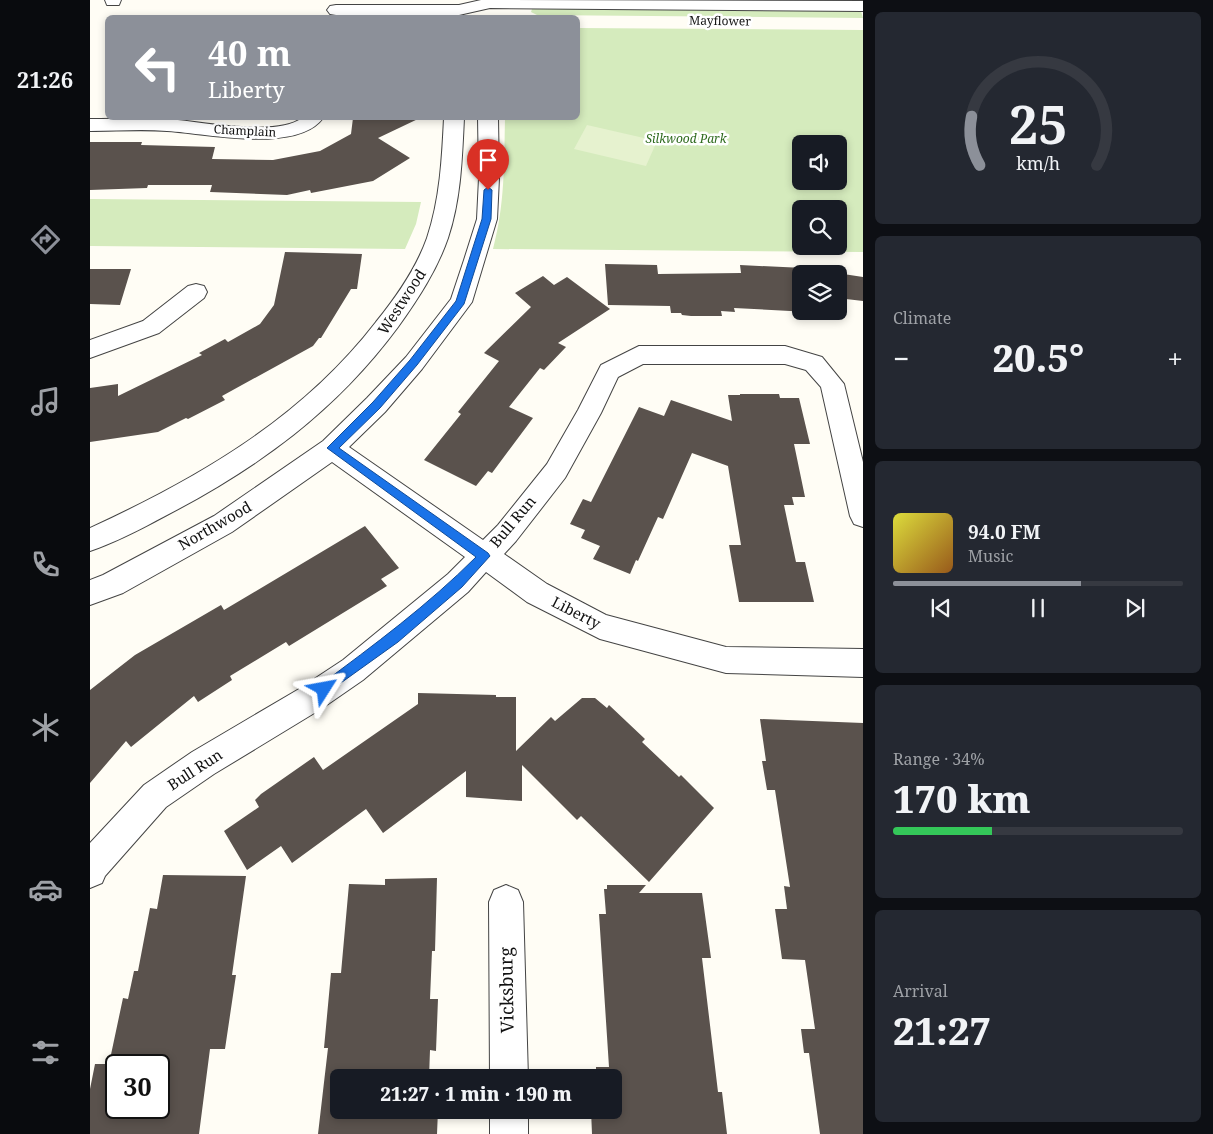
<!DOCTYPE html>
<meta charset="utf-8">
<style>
:root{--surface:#171b24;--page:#242831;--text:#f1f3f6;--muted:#9ea1a6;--line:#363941;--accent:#8c9099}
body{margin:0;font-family:"Noto Serif",serif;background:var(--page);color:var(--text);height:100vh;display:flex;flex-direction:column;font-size:19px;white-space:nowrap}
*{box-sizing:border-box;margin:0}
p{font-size:16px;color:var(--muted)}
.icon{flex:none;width:28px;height:28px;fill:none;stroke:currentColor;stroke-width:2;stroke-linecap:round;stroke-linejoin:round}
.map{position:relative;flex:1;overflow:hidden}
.side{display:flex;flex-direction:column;gap:12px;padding:12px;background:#0d0f14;width:350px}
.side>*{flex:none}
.top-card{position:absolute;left:15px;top:15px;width:475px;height:105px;border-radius:8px;box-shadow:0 2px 8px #0003;background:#8c9099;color:#fff;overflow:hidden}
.controls{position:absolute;left:702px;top:135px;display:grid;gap:10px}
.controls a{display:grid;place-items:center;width:55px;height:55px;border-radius:8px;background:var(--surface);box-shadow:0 2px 8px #0003;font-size:25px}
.speed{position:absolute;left:15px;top:1054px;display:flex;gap:10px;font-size:25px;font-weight:700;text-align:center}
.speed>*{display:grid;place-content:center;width:65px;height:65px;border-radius:50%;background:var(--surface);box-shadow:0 2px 8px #0003;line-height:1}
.speed .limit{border:2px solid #111;border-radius:8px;background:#fff;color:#111}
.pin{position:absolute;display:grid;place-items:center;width:42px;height:42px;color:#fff;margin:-51px -21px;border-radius:50% 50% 50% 0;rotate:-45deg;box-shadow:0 0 5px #0007}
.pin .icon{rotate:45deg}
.me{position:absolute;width:55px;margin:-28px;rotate:56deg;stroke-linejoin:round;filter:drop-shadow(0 0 4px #0008)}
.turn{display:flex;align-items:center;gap:18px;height:105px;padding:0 20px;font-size:22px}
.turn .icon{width:65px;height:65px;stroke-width:2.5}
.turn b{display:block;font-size:35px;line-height:42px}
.big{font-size:38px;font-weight:800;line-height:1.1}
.side .card{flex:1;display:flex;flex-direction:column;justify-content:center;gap:8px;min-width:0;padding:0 18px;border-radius:8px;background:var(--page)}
.side .dial{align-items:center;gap:0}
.dial svg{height:130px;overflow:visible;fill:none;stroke:var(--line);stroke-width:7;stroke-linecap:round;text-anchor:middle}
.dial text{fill:var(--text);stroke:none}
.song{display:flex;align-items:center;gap:15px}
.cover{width:60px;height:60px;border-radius:8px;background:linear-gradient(135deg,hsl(60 70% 55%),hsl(30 70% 35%))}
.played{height:5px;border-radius:2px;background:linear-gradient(90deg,var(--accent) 65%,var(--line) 65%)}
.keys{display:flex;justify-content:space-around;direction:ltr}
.heat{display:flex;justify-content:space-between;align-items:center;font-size:28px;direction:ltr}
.charge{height:8px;border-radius:4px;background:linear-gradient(90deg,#34c759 34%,var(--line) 0)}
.trip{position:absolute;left:240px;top:1069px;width:292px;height:50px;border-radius:8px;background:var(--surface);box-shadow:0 2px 8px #0003;font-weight:800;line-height:50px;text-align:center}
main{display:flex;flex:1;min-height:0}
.tabs{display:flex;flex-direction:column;width:90px;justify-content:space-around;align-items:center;background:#090b0e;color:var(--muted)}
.tabs .icon{width:35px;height:35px}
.tabs .current{color:var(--accent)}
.tabs b{font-size:22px;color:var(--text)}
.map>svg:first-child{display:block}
.green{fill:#d5ebbd;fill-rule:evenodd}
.pitch{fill:#e6f2cf}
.building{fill:#5a524d;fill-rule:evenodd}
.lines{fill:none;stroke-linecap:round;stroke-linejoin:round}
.minor-casing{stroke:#444;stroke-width:2}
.minor{fill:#fff;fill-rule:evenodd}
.route{fill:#1a73e8;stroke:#114b97}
.labels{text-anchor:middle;stroke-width:5;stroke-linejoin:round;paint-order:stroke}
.far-street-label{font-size:12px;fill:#111;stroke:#fff}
.far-park-label{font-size:12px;font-style:italic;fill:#2f6b1f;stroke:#fff}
.street-label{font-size:15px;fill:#111;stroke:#fff}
.near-street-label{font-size:18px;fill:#111;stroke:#fff}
</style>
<main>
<nav class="tabs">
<b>21:26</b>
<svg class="icon current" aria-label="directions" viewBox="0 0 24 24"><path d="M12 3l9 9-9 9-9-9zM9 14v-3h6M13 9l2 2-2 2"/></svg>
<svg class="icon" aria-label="music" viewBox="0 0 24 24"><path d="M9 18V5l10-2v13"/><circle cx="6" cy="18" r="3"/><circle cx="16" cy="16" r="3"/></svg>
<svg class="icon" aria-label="phone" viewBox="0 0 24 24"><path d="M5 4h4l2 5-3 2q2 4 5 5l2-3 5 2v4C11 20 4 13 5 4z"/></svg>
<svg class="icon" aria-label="climate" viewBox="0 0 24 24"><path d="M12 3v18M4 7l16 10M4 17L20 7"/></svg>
<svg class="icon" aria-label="car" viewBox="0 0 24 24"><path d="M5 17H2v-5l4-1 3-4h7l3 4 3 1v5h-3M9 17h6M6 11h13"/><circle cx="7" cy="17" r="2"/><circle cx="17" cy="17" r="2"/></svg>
<svg class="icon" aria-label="filters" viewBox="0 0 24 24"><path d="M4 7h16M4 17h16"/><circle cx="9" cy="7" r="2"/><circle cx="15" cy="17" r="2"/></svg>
</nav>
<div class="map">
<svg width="773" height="1134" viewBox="0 0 773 1134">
<rect width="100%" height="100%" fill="#fffdf5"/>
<path class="green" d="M 447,7 L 771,11 L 773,18 L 447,15 L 441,12 L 442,9 Z
M 488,28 L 773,30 L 773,252 L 403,249 C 415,204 414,164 415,118 L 488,118 ZM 711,144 L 749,144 L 749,181 L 711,181 ZM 711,209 L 749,209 L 749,246 L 711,246 Z
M 0,199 L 331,202 L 326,224 L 315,249 L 0,246 Z"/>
<path class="pitch" d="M 497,125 L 567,141 L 556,166 L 484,149 Z"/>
<path class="building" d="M 263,118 L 330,118 L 288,138 L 320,158 L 283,181 L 221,193 L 220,190 L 197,195 L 120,192 L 122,185 L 58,185 L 57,188 L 0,190 L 0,142 L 52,142 L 51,145 L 125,147 L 122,159 L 183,160 L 230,151 L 261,134 Z
M 195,252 L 272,254 L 267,289 L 261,289 L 231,338 L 229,338 L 223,346 L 132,396 L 135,400 L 98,419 L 96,418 L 68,432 L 0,442 L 0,388 L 28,384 L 28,396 L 112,355 L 109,353 L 135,339 L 138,342 L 170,324 L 184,305 Z
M 515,264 L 567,265 L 568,274 L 651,273 L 650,265 L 714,268 L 773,277 L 773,301 L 756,299 L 756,310 L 749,309 L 749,274 L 711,274 L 711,311 L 748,311 L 747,316 L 719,312 L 644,308 L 645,312 L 631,311 L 632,316 L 601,316 L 592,315 L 591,313 L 581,313 L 580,306 L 518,305 Z
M 0,269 L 41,269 L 30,305 L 0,304 Z
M 453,276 L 464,285 L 477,277 L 520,309 L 468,343 L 476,347 L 454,370 L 450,368 L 419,407 L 443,418 L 402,473 L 398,471 L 386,486 L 334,460 L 371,414 L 368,412 L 409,361 L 394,353 L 441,307 L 425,293 Z
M 650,394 L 689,394 L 690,398 L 709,398 L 720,444 L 704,444 L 715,497 L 702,497 L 704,505 L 694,505 L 706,562 L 715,562 L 724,602 L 649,602 L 639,545 L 651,545 L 638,466 L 602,453 L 573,519 L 568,517 L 548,561 L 546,560 L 540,574 L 503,559 L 510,546 L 491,538 L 495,530 L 480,524 L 493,499 L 501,502 L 549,407 L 574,416 L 581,400 L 642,421 L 638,395 L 650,395 Z
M 275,526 L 309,568 L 291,579 L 297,586 L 199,646 L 196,642 L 140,676 L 142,680 L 108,702 L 104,696 L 41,747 L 36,741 L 0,783 L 0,690 L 45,655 L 131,605 L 134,610 Z
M 328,693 L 406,695 L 406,697 L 426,697 L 426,751 L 461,717 L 465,721 L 492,698 L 505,698 L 517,708 L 519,705 L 555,739 L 552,742 L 589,777 L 591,775 L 624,808 L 559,882 L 491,816 L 487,820 L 432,765 L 432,801 L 376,797 L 376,771 L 293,833 L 276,809 L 202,863 L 191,846 L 157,870 L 134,831 L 169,807 L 165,800 L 171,794 L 224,757 L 233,770 L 328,704 Z
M 670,719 L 773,723 L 773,1134 L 730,1134 L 719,1053 L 714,1053 L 711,1029 L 725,1029 L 715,960 L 692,959 L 685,909 L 697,909 L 694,886 L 700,887 L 685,790 L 677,790 L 672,761 L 676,761 Z
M 73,875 L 156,876 L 142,975 L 146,975 L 135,1049 L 120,1049 L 109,1134 L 0,1134 L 0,1089 L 5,1064 L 19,1064 L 33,998 L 38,999 L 44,971 L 48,971 L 60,908 L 67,909 ZM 26,1065 L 69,1065 L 69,1108 L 26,1108 Z
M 347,878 L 345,951 L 342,951 L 340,999 L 348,999 L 346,1051 L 340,1050 L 339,1078 L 249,1078 L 249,1110 L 348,1110 L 347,1134 L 228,1134 L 238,1048 L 234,1048 L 241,973 L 251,973 L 259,884 L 295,885 L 295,879 Z
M 517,885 L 556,885 L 549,893 L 612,893 L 621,958 L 612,958 L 628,1092 L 632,1092 L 637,1134 L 502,1134 L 501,1110 L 524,1110 L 524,1078 L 506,1078 L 506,1067 L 519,1067 L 509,914 L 516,914 L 514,889 L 517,889 Z"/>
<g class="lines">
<defs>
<path id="minor" d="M 15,0 L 31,0 L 29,5 L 17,5 Z
M 391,0 L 773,1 L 773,11 L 400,8 L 369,15 L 246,15 L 240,14 L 237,10 L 240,6 L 246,5 L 369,5 Z
M 212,118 L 233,118 C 207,154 115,133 77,131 C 52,129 26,131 0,131 L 0,119 C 25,119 51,118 77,119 C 110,121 185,138 212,118 Z
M 354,118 L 374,118 C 372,159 371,199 358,238 C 347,270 328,299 308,327 C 246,411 168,468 75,516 C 51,529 26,542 0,551 L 0,528 C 109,478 212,418 286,322 C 307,296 326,269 337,238 C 350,199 352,159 354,118 Z
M 388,118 L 408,118 L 409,178 L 407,219 L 382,302 L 332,369 L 295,412 L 259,447 L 393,540 L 408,525 L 457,464 L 488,410 L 511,365 L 549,346 L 695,346 L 732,357 L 754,384 L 773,462 L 773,527 L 764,524 L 760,516 L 731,387 L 716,370 L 695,364 L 553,364 L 528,377 L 511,413 L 475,478 L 426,541 L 414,554 L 457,584 L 516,615 L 636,647 L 773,649 L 773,677 L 636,673 L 510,639 L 437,602 L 396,572 L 378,592 L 273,680 L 231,709 L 124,774 L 76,807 L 15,876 L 12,883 L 0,888 L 0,843 L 54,785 L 102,752 L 209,689 L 253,660 L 358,574 L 375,557 L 242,462 L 142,532 L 33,593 L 0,605 L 0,580 L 13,575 L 124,516 L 233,441 L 277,398 L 316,357 L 361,299 L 374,260 L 387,219 L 389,178 Z
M 106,284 L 114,286 L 117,292 L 114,298 L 69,333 L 0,358 L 0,340 L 53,321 L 98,286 Z
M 416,885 L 428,890 L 433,902 L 438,1078 L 400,1078 L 399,902 L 404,890 Z
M 400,1110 L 438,1110 L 438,1134 L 400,1134 Z"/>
</defs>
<use href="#minor" class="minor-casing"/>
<use href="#minor" class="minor"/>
</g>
<path class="route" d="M 398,187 L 402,190 L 401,219 L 374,304 L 327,365 L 290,408 L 249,448 L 398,553 L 400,556 L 372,587 L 308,642 L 234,695 L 230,693 L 228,689 L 230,685 C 284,645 338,605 386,557 L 237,448 L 283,402 L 320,360 L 366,301 L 392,219 L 394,190 Z"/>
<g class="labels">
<g class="far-street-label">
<text transform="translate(630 21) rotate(1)" y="4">Mayflower</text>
<text transform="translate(155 131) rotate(3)" y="4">Champlain</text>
</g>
<g class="far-park-label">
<text x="596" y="143">Silkwood Park</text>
</g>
<g class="street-label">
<text transform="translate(312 302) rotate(-57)" y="5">Westwood</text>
<text transform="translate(423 522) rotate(-50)" y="5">Bull Run</text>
<text transform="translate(125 526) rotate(-30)" y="5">Northwood</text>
<text transform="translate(486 613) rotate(27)" y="5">Liberty</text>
<text transform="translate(105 770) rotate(-33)" y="5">Bull Run</text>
</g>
<g class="near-street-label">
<text transform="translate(417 990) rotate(-91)" y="6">Vicksburg</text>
</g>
</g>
</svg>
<div class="controls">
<a><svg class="icon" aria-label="sound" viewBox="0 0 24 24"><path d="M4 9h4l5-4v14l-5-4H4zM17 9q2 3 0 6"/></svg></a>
<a><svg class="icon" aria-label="search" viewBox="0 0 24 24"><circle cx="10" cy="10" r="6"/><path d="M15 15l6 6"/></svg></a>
<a><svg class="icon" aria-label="layers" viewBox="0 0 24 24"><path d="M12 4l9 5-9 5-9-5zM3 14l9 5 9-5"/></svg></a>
</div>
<div class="speed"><div class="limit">30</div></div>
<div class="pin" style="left:398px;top:190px;background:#d93025"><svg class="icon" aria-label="arrive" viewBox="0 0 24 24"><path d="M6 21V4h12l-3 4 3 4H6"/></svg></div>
<svg class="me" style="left:234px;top:689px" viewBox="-20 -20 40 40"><path d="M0-17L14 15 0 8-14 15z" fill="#1a73e8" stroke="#fff" stroke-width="4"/></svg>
<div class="trip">21:27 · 1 min · 190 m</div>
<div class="top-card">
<div class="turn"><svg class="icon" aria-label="left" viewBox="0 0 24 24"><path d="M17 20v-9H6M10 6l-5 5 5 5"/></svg><div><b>40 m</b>Liberty</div></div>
</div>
</div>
<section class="side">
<div class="card dial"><svg viewBox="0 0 100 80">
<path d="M14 69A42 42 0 1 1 86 69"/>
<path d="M14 69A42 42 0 0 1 9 39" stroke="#8c9099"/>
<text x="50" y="56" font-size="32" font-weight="700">25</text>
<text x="50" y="72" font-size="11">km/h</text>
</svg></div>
<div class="card"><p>Climate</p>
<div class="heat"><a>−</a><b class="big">20.5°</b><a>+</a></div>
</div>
<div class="card">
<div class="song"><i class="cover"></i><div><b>94.0 FM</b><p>Music</p></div></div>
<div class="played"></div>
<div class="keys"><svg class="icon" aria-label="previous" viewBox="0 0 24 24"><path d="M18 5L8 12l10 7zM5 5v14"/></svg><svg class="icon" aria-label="pause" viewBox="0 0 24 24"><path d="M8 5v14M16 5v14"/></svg><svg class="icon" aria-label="next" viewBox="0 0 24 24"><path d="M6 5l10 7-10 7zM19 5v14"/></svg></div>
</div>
<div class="card"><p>Range · 34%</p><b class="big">170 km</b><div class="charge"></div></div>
<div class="card"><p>Arrival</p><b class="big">21:27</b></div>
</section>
</main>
